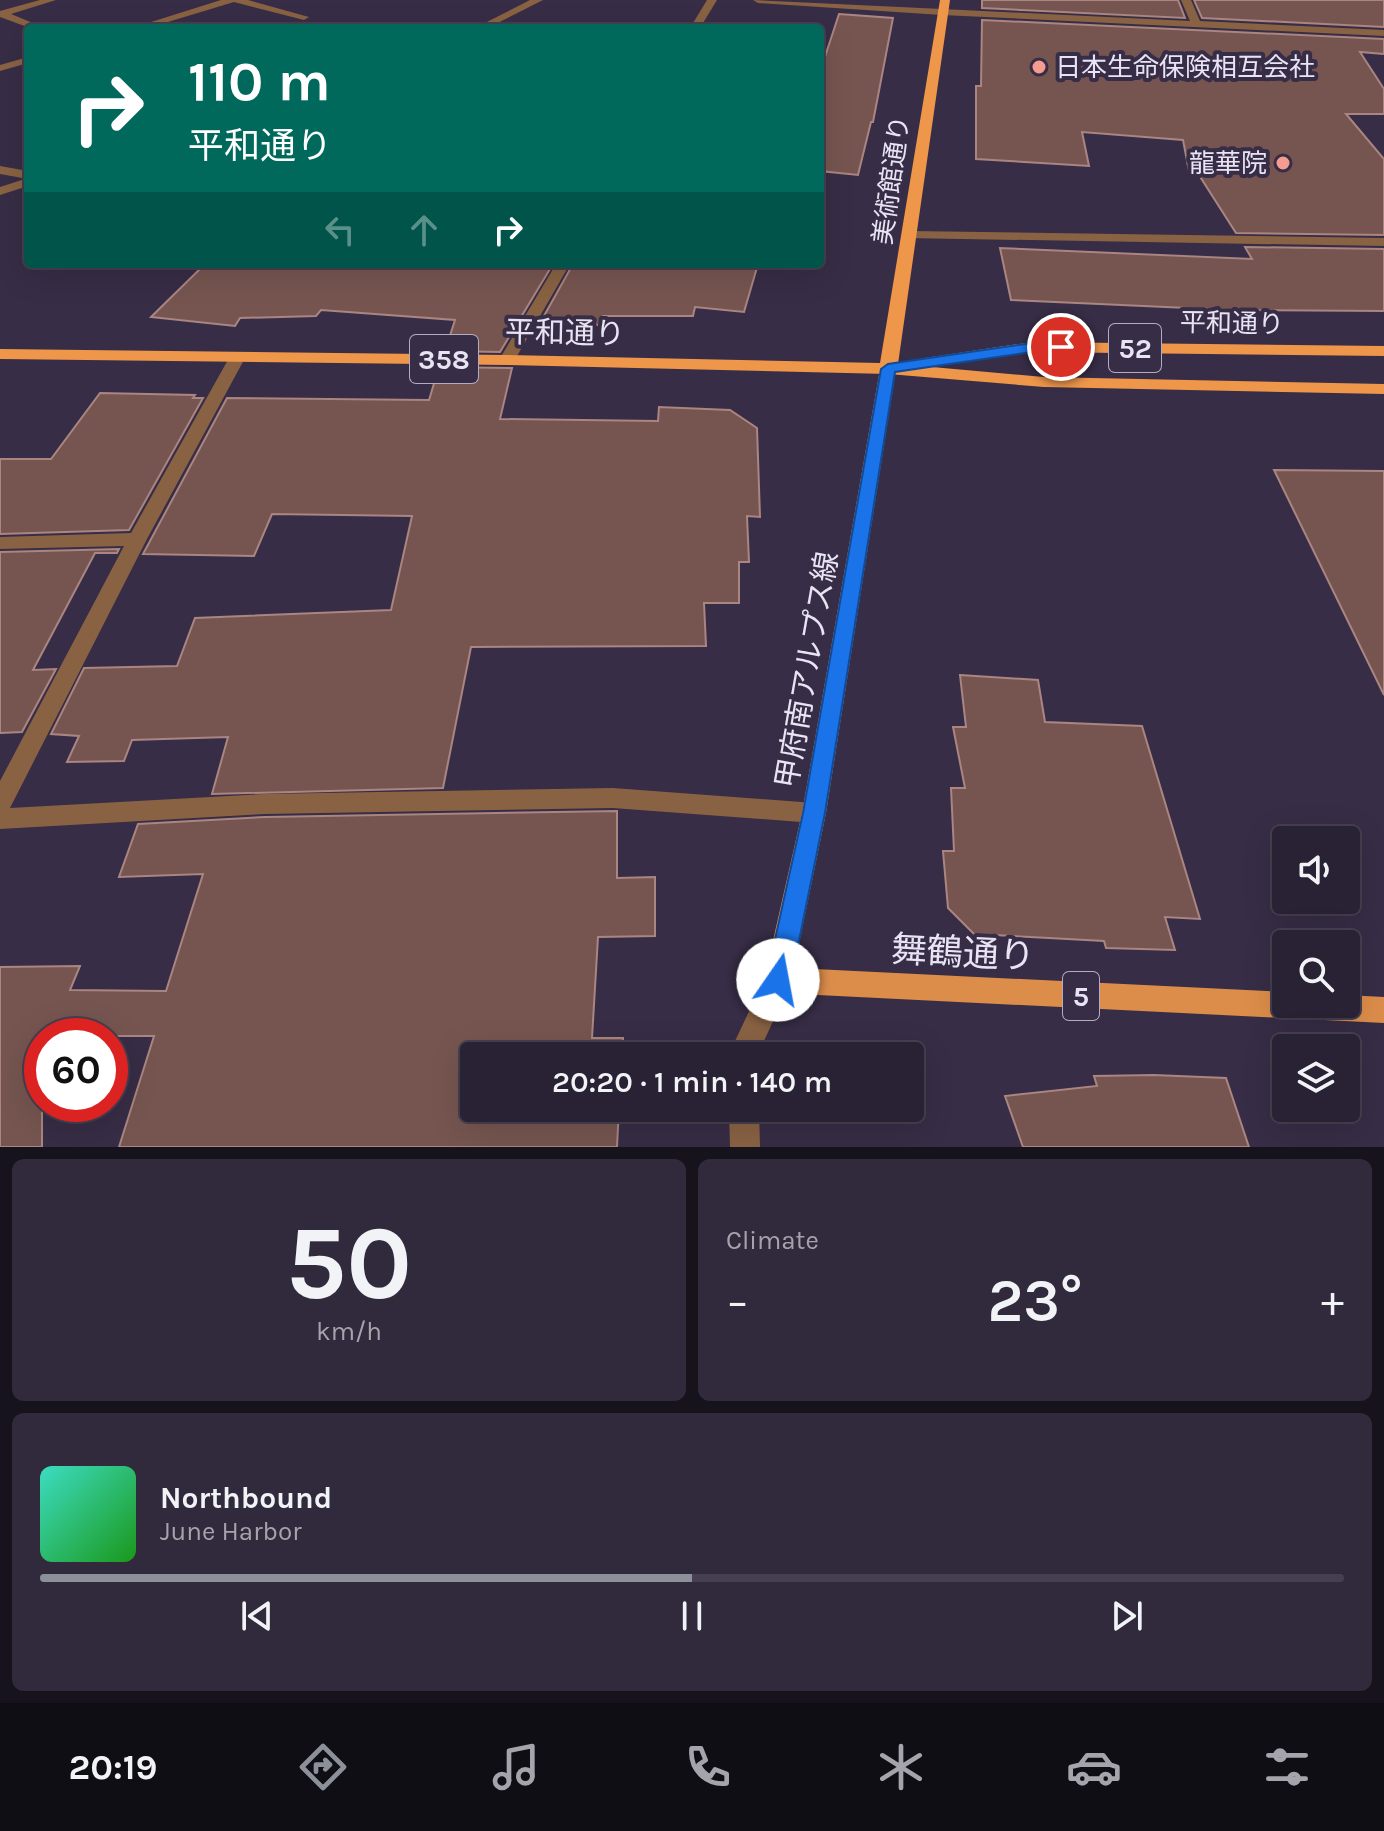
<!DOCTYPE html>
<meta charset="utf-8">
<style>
:root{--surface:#292234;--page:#312a3c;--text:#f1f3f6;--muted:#a5a4ac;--line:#453f4f;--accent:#8c9099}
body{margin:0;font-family:Karla,"Noto Sans JP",sans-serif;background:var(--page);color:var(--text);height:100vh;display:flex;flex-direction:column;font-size:30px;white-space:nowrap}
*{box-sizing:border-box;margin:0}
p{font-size:26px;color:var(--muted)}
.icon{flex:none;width:44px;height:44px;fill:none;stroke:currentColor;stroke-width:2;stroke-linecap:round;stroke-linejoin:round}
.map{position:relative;height:1147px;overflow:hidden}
.sheet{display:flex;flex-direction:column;gap:12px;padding:12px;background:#17131d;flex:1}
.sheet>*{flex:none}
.top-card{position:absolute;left:24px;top:24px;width:800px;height:244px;border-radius:8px;box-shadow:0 8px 32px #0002,0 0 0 2px var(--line);background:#00695c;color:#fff;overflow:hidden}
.controls{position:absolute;left:1272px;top:826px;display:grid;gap:16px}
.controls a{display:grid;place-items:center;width:88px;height:88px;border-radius:8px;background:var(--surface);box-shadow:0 8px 32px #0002,0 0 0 2px var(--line);font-size:40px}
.speed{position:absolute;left:24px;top:1018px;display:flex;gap:16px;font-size:40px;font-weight:700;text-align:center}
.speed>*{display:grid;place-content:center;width:104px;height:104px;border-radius:50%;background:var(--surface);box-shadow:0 8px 32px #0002,0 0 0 2px var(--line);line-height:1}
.speed .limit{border:12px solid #d22;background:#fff;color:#111}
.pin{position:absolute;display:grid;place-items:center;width:68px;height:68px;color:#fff;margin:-34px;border:4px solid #fff;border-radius:50%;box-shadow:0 2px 8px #0007}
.me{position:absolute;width:88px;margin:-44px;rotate:12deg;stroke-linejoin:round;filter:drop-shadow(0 0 6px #0008)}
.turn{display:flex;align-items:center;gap:28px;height:168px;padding:0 32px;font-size:36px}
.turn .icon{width:104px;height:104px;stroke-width:2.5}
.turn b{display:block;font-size:56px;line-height:68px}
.lanes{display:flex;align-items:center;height:76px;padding:0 32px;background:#0003;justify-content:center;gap:40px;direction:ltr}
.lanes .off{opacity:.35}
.big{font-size:60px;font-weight:600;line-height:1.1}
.sheet .widget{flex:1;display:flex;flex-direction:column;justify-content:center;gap:12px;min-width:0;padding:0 28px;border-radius:12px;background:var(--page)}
.sheet .dial{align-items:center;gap:0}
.dial b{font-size:104px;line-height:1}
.song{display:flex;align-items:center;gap:24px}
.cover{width:96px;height:96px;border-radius:12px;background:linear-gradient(135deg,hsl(170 70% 55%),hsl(120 70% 35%))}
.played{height:8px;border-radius:4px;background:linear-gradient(90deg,var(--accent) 50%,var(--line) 50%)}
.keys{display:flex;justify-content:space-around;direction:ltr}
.heat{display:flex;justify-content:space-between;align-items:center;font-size:44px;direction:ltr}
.sheet .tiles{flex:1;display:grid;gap:12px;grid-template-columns:1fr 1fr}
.widget:last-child{grid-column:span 2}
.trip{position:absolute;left:460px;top:1042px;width:464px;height:80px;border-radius:8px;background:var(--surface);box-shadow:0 8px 32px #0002,0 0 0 2px var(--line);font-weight:600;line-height:80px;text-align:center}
.tabs{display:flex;height:128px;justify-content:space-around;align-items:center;background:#100e15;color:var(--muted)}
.tabs .icon{width:56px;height:56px}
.tabs .on{color:var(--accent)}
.tabs b{font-size:36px;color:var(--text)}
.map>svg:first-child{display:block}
.building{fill:#765550;stroke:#aa8581;stroke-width:2}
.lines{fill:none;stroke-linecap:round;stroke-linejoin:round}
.minor{fill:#896243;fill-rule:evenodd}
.tertiary{fill:#896243;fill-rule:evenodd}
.primary{fill:#dd8d4a;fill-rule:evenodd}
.trunk{fill:#ee964a;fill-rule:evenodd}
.route{fill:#1a73e8;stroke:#114b97;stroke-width:2}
.poi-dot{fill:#f59c91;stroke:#372d46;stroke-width:3}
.labels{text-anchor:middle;stroke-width:8;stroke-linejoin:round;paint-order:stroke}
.far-poi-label{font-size:26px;fill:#e9e4f4;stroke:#372d46;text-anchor:start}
.far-street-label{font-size:26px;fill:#e9e4f4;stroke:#372d46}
.shield{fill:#372d46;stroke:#b4adc0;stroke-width:2}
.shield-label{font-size:28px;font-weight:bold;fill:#e9e4f4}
.street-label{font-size:30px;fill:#e9e4f4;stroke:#372d46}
.near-street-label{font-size:36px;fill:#e9e4f4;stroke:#372d46}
</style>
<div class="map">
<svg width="1384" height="1147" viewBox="0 0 1384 1147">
<rect width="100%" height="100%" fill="#372d46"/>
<path class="building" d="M 982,0 L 1178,0 L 1185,18 L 982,8 Z
M 1194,0 L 1384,0 L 1384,27 L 1202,18 Z
M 839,14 L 893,18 L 873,122 L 871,122 L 858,175 L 820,171 L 820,72 Z
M 982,20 L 1384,39 L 1384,54 L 1360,52 L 1384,89 L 1384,114 L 1346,114 L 1384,159 L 1384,235 L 1236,233 L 1197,172 L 1189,171 L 1183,140 L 1082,132 L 1089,166 L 976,159 L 976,86 L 981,86 Z
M 1245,247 L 1384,249 L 1384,311 L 1232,310 L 1011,300 L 1000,248 L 1252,259 Z
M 205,264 L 553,264 L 500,352 L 445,351 L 455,320 L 321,310 L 316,316 L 240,318 L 235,326 L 151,317 Z
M 573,264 L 758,264 L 744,312 L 695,307 L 693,316 L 603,316 L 599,325 L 540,323 Z
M 439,367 L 512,368 L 500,419 L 658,421 L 659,407 L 730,410 L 757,428 L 760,517 L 747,516 L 749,562 L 739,562 L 739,603 L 704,603 L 706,646 L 471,647 L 443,788 L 212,794 L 228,737 L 132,740 L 124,761 L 67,762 L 79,736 L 51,734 L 84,668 L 177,666 L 195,618 L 391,610 L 412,516 L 272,514 L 254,556 L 143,554 L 227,398 L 429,400 Z
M 100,393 L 195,395 L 193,398 L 203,398 L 129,530 L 0,534 L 0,459 L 51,459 Z
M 1274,470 L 1384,471 L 1384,695 Z
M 119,549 L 117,553 L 95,553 L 33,670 L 56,669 L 22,732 L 0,733 L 0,552 Z
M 960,675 L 1038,680 L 1045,722 L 1142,726 L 1200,919 L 1165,917 L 1175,950 L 1106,948 L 1104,941 L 974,934 L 948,908 L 943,851 L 954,851 L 951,788 L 965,788 L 953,727 L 966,727 Z
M 617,811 L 617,878 L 655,877 L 655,936 L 598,937 L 592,1038 L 623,1038 L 622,1056 L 474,1056 L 474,1108 L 619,1108 L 617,1147 L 119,1147 L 154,1036 L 42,1036 L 42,1147 L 0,1147 L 0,967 L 80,966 L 70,990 L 166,991 L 203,874 L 119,877 L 138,824 L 265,817 Z
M 1154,1075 L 1226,1078 L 1249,1147 L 1023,1147 L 1005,1096 L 1097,1086 L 1094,1076 Z"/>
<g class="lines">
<path class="minor" d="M 40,0 L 56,0 L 11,14 L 45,28 L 30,28 L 0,17 L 0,11 Z
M 221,0 L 248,0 L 309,17 L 304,20 L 234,2 L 148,28 L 132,28 Z
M 707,0 L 717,0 L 700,28 L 690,28 Z
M 1181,0 L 1191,0 L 1200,21 L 1384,30 L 1384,36 L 942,15 L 937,12 L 942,9 L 1190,21 Z
M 28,57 L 28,63 L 0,71 L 0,65 Z
M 0,166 L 28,171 L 28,179 L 0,174 Z
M 910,231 L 1384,238 L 1384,246 L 905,238 L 903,235 Z
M 556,264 L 570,264 L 513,363 L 501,363 L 499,360 Z
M 237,353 L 245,358 L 147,539 L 10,808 L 265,794 L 613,788 L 814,803 L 823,806 L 826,813 L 823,820 L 814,823 L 613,808 L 265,814 L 0,829 L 0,781 L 124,546 L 0,549 L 0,537 L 131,533 L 229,358 Z"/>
<path class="tertiary" d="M 530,0 L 543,0 L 488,28 L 475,28 Z
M 753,0 L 942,9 L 947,12 L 942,15 L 758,3 Z
M 28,178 L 28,186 L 0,195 L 0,187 Z
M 778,967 L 788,971 L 792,980 L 757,1056 L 728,1056 L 768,971 Z
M 729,1108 L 759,1108 L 760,1147 L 730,1147 Z"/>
<path class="primary" d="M 888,364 L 896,369 L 826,813 L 794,968 L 1286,992 L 1286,1004 L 1346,1004 L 1346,995 L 1384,997 L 1384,1023 L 778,993 L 768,989 L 764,980 L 802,813 L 880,369 Z"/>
<path class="trunk" d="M 940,0 L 950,0 L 898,364 L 918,366 L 919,359 L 925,358 L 1032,342 L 1384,346 L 1384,356 L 1032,352 L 932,367 L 1044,377 L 1384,384 L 1384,394 L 1044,387 L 888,374 L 507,365 L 0,359 L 0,349 L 507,355 L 880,363 Z"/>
</g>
<path class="route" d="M 1032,343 L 1061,343 L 1068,347 L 1061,352 L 1032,352 L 895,372 L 825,813 L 791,980 L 787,988 L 778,992 L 770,988 L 766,980 L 803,813 L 881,369 L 888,364 Z"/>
<g class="poi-dot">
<circle cx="1039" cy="67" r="8"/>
<circle cx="1283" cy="163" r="8"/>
</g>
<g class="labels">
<g class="far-poi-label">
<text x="1055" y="76">日本生命保険相互会社</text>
<text x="1267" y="172" text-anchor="end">龍華院</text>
</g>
<g class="far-street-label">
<text transform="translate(891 180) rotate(-82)" y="9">美術館通り</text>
<text transform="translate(1232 323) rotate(1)" y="9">平和通り</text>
</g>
<g class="shield">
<rect x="1109" y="324" width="52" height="48" rx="6"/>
<rect x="410" y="335" width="68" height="48" rx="6"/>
<rect x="1063" y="972" width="36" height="48" rx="6"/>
</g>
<g class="shield-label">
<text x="1135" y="358">52</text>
<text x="444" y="369">358</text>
<text x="1081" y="1006">5</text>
</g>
<g class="street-label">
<text transform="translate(565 333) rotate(1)" y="10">平和通り</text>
<text transform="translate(807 670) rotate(-80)" y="10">甲府南アルプス線</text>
</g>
<g class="near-street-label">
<text transform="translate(963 952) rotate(3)" y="13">舞鶴通り</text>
</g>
</g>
</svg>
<div class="controls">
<a><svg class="icon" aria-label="sound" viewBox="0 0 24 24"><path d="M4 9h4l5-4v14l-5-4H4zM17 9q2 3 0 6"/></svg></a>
<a><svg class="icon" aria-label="search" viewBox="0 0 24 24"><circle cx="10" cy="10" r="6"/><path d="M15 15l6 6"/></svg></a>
<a><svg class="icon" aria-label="layers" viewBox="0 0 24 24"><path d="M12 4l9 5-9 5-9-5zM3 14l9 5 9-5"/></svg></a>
</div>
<div class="speed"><div class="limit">60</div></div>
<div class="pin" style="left:1061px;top:347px;background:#d93025"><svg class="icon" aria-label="arrive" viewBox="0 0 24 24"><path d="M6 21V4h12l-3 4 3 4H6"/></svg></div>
<svg class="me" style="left:778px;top:980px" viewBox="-20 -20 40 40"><circle r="19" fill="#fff"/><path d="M0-13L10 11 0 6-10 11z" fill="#1a73e8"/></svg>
<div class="trip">20:20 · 1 min · 140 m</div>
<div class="top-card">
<div class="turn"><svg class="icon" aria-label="right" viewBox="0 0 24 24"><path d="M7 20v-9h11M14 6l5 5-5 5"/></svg><div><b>110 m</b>平和通り</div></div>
<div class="lanes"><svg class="icon off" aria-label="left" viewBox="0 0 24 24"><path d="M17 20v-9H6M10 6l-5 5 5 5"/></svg><svg class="icon off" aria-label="ahead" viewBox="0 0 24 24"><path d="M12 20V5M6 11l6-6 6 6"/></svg><svg class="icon" aria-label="right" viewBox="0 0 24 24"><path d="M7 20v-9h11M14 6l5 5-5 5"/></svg></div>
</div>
</div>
<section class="sheet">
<div class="tiles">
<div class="widget dial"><b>50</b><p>km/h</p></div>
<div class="widget"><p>Climate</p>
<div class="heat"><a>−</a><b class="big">23°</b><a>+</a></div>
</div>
<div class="widget">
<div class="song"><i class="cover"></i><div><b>Northbound</b><p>June Harbor</p></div></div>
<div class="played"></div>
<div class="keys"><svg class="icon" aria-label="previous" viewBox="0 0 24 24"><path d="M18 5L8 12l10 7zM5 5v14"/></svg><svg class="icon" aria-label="pause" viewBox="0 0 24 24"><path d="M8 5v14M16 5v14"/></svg><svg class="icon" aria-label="next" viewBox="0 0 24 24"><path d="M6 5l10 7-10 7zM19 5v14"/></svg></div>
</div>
</div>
</section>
<nav class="tabs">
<b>20:19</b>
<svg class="icon on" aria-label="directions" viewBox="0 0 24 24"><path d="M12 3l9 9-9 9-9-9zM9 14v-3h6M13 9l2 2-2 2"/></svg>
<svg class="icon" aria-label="music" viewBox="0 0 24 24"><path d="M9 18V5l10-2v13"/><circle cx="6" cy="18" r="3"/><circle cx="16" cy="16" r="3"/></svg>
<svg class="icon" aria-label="phone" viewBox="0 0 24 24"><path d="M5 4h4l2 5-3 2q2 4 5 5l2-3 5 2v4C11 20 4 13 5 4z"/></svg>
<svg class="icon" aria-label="climate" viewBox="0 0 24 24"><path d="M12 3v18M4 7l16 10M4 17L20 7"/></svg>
<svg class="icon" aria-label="car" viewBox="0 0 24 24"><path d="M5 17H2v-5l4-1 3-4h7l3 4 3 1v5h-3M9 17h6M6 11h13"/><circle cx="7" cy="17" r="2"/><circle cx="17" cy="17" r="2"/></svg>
<svg class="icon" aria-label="filters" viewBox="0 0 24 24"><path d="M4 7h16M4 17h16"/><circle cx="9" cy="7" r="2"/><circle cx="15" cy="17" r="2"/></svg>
</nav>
